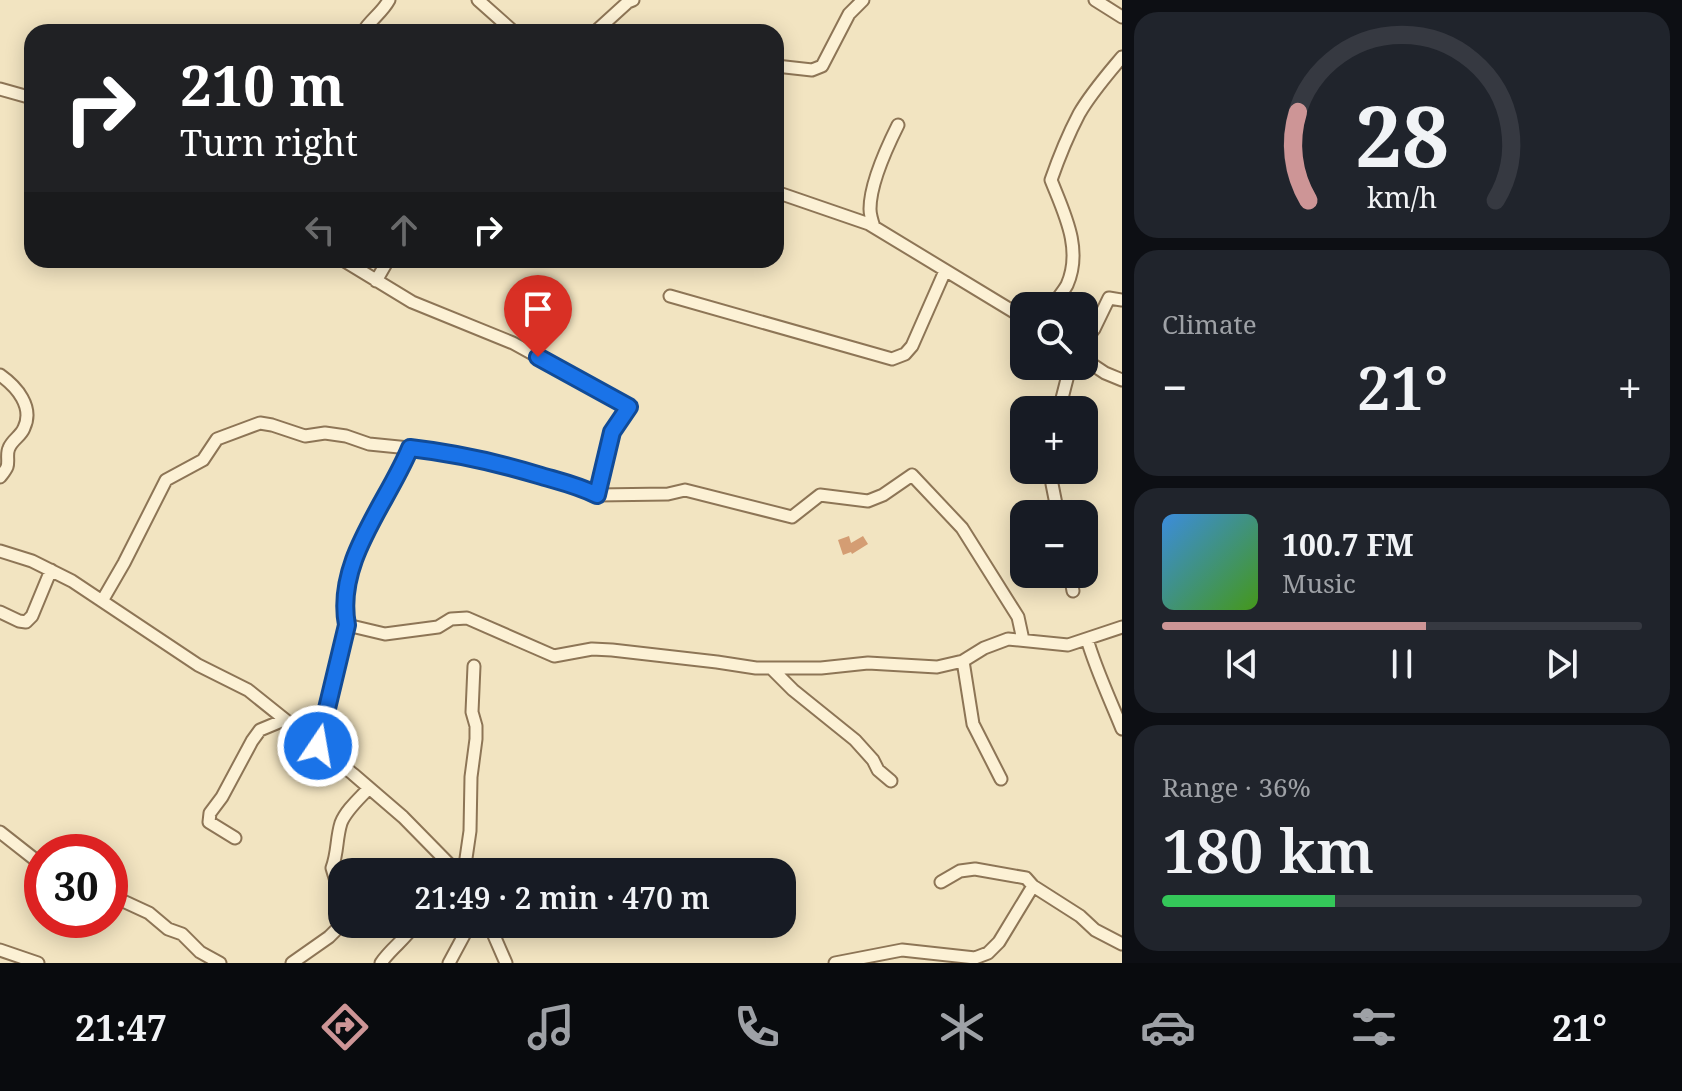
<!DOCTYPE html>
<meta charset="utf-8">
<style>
:root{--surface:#171b24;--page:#20242c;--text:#f1f3f6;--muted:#9ea1a6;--line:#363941;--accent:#cd9596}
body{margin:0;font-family:"Noto Serif",serif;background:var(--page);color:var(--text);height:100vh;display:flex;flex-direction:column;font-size:30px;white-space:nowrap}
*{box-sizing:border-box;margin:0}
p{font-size:26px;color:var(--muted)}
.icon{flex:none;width:44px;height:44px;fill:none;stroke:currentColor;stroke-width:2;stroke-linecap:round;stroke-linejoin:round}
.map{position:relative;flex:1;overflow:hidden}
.panel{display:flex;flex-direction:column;gap:12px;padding:12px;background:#0d0f14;width:560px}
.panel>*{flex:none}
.banner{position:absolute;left:24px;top:24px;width:760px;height:244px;border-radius:24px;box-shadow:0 4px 20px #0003;background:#202124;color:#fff;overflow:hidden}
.controls{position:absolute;left:1010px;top:292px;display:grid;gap:16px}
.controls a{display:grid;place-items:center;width:88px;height:88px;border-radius:16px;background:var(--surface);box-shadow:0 4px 20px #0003;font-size:40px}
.speed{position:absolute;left:24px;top:834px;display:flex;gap:16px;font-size:40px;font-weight:700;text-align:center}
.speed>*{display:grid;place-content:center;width:104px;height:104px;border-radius:50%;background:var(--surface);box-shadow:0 4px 20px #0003;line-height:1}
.speed .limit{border:12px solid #d22;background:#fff;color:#111}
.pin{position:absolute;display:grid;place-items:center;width:68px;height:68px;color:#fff;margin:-82px -34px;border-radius:50% 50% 50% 0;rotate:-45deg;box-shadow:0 0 8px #0007}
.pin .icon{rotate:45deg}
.me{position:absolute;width:88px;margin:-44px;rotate:12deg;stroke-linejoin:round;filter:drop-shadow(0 0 6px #0008)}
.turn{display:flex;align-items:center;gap:28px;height:168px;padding:0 24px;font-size:36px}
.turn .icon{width:104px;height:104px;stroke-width:2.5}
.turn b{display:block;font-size:56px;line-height:68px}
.lanes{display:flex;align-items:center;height:76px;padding:0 24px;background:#0003;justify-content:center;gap:40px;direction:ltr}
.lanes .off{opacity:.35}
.big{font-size:60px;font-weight:600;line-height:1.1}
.panel .tile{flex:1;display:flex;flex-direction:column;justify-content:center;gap:12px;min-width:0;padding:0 28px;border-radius:24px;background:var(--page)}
.panel .dial{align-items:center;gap:0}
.dial svg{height:208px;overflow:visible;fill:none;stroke:var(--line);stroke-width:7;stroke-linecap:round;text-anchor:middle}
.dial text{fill:var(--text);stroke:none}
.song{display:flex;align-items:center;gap:24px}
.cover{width:96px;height:96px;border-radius:12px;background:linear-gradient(135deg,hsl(210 70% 55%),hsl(100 70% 35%))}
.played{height:8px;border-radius:4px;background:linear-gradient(90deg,var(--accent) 55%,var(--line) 55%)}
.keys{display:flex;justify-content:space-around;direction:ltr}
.heat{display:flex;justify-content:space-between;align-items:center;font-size:44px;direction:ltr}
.charge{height:12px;border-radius:6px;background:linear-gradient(90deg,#34c759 36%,var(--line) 0)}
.trip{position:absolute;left:328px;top:858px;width:468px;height:80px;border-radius:24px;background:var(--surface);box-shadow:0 4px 20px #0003;font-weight:600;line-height:80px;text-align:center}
.tabs{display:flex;height:128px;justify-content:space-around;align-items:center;background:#090b0e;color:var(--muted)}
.tabs .icon{width:56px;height:56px}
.tabs .current{color:var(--accent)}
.tabs b{font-size:36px;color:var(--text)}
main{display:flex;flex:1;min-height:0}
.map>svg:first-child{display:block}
.building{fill:#d49d73}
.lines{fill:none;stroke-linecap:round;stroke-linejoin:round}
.street-casing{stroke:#8d7556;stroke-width:15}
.street{stroke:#fcf1d5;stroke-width:11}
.route-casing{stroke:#114b97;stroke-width:20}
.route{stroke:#1a73e8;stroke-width:14}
</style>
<main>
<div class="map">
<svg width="1122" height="963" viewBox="0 0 1122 963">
<rect width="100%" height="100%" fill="#f2e4c1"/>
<path class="building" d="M 849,536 L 851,543 L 863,536 L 868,544 L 852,554 L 851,552 L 843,555 L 838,540 Z"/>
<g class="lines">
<defs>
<path id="street" d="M 478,0 L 514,32
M 1095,0 L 1122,17
M 363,32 C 371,19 382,13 389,0
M 595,32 L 628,2 L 633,0
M 776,66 L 812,70 L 822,66 L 849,14 L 863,0
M 0,89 L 32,98
M 776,192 L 869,224 L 1024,318
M 874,227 C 872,221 870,215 870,209 C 870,184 887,147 898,125
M 343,260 L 412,302 L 513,343 L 629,407 L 612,432 L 606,450 L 597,495
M 376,281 L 388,260
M 670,296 L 892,359 L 905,354 L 912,346 L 945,271
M 1052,306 C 1057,299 1063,292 1067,285 C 1083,249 1064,213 1051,180 C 1059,157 1068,135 1079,114 C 1091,93 1107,75 1122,57
M 1084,342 L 1094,329 L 1109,298 L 1122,300
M 1084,359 L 1105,373 L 1122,380
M 0,375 C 17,387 34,407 24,428 C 21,436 12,440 9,448 C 6,454 9,461 7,467 C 7,468 1,476 0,477
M 1059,410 L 1068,375 L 1073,366
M 1053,470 L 1052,484 L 1058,514
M 0,551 L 32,561 L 72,581 L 198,665 L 248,690 L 353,774 L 403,817 L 457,872
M 1070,574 L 1073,591
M 102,601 L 124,563 L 166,480 L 203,460 L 217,439 L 260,423 L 272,425 L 305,436 L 325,433 L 346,436 L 369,444 L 439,451 L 476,458 L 576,485 L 597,495 L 668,494 L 685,490 L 792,517 L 820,495 L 868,501 L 883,495 L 912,475 L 962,528 L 1018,617 L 1023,640
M 0,612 L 19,621 L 26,622 L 32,616 L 51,570
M 347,625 L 385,634 L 438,627 L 451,619 L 467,618 L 554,656 L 592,649 L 612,650 L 717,662 L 756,668 L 821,668 L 868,663 L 937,667 L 963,661 L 984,648 L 1008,639 L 1068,645 L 1122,627
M 1087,639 C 1096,670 1110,699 1122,729
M 963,661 L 973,724 L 1001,779
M 771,668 L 793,690 L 855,740 L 873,760 L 878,770 L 891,781
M 318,746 L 347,625 C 335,561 387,504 410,448
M 0,832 L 42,865
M 235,838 L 209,822 L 210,813 L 222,797 L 252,741 L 260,730 L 284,720
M 464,872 L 470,831 L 471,777 L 476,739 L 476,726 L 472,712 L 474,666
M 941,882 L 960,871 L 975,869 L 1026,878 L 1033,886
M 110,895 L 149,913 L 168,929 L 182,934 L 200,952 L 220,963
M 342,901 L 332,868 C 338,852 336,839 341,823 C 346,810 360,798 369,788
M 489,924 L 506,963
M 0,950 L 38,963
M 292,963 L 329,937 L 342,924
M 381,963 C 391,948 406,939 415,924
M 449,963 L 470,924
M 835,963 L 902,950 L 975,958 L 988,953 L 999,942 L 1033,886 L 1080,916 L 1095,930 L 1122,944"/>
</defs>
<use href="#street" class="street-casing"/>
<use href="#street" class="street"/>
</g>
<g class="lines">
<defs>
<path id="route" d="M 318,746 L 347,625 C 335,561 387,504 410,448 C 454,453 495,462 538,475 C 558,481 577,485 597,495 L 612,432 L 629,407 L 538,357"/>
</defs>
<use href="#route" class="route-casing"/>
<use href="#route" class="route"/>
</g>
</svg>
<div class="controls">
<a><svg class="icon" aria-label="search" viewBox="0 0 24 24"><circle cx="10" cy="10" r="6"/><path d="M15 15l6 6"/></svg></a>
<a>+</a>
<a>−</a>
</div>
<div class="speed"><div class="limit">30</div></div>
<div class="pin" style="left:538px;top:357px;background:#d93025"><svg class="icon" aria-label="arrive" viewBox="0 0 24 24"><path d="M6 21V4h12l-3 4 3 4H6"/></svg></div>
<svg class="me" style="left:318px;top:746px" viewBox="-20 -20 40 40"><circle r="17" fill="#1a73e8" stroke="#fff" stroke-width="3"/><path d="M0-11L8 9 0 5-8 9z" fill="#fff"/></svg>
<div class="trip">21:49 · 2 min · 470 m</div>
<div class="banner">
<div class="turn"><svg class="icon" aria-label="right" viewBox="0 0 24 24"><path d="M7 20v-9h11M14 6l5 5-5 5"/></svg><div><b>210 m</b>Turn right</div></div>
<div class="lanes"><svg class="icon off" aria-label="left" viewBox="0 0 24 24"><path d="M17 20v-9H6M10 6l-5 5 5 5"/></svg><svg class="icon off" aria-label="ahead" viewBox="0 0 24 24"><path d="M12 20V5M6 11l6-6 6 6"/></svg><svg class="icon" aria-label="right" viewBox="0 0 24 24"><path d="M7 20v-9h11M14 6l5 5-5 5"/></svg></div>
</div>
</div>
<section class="panel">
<div class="tile dial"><svg viewBox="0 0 100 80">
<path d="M14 69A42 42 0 1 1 86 69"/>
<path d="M14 69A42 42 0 0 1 10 35" stroke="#cd9596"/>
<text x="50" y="56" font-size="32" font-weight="700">28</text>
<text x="50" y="72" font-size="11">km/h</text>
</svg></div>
<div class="tile"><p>Climate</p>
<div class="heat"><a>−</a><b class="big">21°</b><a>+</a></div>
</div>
<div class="tile">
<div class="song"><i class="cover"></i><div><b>100.7 FM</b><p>Music</p></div></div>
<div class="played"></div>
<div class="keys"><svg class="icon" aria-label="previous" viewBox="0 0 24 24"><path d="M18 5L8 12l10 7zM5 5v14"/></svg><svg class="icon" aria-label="pause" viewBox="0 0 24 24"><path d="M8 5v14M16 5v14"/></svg><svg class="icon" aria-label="next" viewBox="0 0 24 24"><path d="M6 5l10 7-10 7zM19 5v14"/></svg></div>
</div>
<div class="tile"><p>Range · 36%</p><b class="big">180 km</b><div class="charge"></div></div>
</section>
</main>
<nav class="tabs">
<b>21:47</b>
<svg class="icon current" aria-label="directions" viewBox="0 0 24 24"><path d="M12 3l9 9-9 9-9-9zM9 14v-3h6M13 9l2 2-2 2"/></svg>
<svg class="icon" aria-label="music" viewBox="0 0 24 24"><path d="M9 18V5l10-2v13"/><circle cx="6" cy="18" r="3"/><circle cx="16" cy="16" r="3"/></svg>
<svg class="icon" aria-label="phone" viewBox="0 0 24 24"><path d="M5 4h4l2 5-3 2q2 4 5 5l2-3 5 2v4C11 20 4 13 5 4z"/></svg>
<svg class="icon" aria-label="climate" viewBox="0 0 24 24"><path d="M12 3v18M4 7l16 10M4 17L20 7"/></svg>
<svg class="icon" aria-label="car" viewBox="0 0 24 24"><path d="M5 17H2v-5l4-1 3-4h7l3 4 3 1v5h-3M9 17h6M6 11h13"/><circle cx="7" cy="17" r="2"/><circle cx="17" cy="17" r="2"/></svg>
<svg class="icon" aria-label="filters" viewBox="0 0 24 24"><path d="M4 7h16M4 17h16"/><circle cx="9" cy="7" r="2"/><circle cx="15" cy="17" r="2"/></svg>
<b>21°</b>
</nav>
